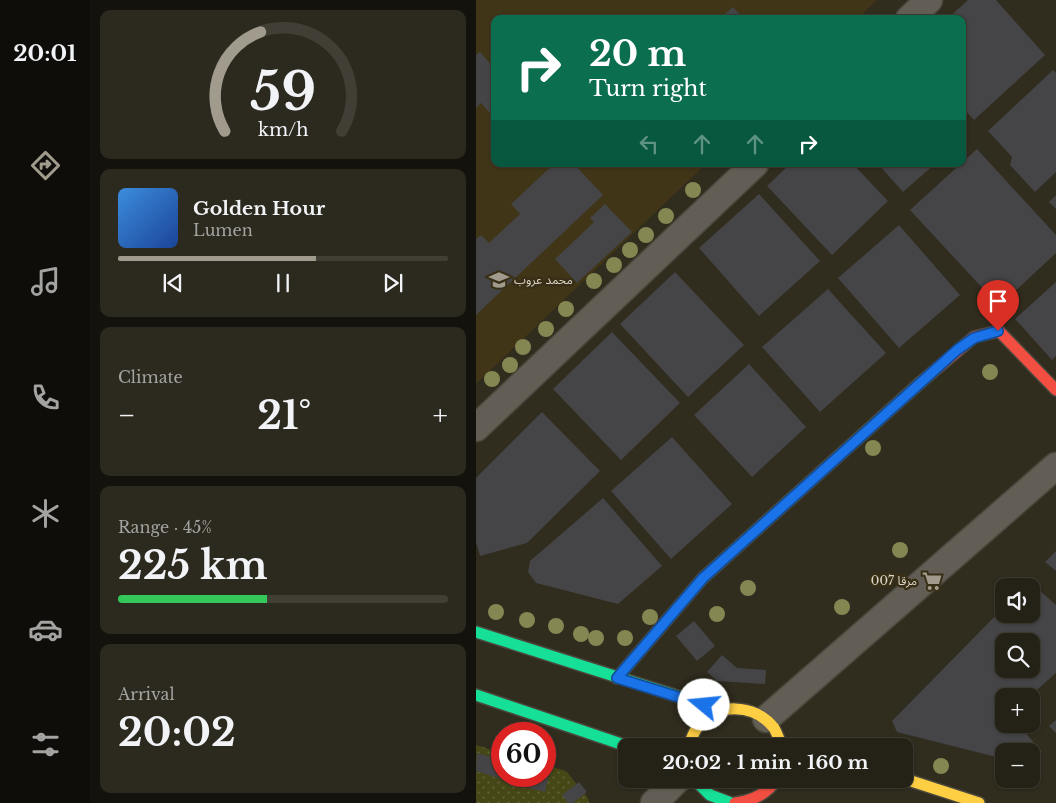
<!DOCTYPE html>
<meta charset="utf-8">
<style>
:root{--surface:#242116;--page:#2c291f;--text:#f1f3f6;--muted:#a3a3a1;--line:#413e35;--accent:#a09b8d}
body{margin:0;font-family:"Libre Baskerville","Noto Sans Arabic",serif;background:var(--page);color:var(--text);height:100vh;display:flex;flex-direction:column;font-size:19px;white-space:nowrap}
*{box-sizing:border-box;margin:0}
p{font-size:16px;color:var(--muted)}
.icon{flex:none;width:28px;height:28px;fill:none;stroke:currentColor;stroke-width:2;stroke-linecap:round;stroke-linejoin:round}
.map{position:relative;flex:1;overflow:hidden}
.side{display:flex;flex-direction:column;gap:10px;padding:10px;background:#14120c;width:386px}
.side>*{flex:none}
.hud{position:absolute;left:15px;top:15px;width:475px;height:152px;border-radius:10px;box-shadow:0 1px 4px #0004,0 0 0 1px var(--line);background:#0b6e4f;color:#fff;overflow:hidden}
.buttons{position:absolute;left:519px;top:578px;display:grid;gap:10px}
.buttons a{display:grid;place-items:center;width:45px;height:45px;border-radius:10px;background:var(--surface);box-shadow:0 1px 4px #0004,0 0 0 1px var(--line);font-size:25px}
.speed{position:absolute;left:15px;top:722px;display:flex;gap:10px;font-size:25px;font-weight:700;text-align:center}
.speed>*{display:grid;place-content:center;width:65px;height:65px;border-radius:50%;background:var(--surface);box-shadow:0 1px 4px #0004,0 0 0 1px var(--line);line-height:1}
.speed .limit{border:8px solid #d22;background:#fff;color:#111}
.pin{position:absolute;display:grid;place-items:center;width:42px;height:42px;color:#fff;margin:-51px -21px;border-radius:50% 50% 50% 0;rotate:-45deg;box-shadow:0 0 5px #0007}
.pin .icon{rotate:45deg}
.me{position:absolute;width:55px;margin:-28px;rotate:287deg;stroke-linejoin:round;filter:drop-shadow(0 0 4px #0008)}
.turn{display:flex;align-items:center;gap:18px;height:105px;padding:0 15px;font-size:22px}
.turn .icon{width:65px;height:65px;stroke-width:2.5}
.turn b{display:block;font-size:35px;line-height:42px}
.lanes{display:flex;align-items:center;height:48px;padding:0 15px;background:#0003;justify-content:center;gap:25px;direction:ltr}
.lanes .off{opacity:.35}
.big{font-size:38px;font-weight:800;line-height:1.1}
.side .widget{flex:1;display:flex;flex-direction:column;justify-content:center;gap:8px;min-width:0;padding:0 18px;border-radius:10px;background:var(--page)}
.side .dial{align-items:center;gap:0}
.dial svg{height:130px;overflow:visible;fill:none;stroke:var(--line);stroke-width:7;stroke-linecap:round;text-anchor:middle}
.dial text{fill:var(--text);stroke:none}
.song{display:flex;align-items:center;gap:15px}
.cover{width:60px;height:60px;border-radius:8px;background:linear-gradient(135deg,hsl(210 70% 55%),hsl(220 70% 35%))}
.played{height:5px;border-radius:2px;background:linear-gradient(90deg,var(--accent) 60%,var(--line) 60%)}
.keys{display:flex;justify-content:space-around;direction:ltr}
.heat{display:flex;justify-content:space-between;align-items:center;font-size:28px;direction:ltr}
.charge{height:8px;border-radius:4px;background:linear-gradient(90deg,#34c759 45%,var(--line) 0)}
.trip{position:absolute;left:142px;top:738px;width:295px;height:50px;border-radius:10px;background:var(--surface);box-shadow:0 1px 4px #0004,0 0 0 1px var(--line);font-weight:800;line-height:50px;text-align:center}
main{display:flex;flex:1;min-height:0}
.tabs{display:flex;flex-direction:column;width:90px;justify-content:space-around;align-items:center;background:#0e0d09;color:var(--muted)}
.tabs .icon{width:35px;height:35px}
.tabs .current{color:var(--accent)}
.tabs b{font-size:22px;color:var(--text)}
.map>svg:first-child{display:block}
.built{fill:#403517}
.park{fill:url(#park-dots)}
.building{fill:#454446;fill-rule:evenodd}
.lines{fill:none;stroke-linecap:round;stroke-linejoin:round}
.street-casing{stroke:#4a473c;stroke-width:29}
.fast-casing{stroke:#4a473c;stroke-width:14}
.slow-casing{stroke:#4a473c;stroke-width:14}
.jam-casing{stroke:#4a473c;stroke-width:14}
.street{stroke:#635e55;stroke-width:26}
.fast{stroke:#16e098;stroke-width:11}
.slow{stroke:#ffcf43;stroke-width:11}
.jam{stroke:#f24e42;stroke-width:11}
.tree{fill:#858753}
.route-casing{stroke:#114b97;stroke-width:12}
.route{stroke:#1a73e8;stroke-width:9}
.labels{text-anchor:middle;stroke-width:5;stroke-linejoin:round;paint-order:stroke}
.poi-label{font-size:12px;fill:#ddd7c9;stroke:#382f16;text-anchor:start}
</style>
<main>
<nav class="tabs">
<b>20:01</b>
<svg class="icon current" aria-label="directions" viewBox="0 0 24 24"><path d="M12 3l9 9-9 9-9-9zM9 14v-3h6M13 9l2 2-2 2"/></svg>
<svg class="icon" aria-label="music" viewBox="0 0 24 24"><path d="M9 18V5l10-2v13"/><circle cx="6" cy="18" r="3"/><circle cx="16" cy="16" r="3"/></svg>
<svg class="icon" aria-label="phone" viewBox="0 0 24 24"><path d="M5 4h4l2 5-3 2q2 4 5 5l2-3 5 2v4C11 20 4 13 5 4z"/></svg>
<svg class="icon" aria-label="climate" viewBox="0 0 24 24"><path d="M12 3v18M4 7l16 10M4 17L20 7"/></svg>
<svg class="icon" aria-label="car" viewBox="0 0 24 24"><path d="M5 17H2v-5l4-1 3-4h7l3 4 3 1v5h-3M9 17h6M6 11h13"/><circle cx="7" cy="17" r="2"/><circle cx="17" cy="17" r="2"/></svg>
<svg class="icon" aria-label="filters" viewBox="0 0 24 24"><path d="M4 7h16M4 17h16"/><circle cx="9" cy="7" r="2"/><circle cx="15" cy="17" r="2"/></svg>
</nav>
<section class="side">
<div class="widget dial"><svg viewBox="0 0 100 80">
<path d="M14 69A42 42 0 1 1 86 69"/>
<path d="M14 69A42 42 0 0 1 36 8" stroke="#a09b8d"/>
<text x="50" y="56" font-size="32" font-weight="700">59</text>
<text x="50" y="72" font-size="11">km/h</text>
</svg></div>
<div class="widget">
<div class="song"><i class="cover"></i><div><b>Golden Hour</b><p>Lumen</p></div></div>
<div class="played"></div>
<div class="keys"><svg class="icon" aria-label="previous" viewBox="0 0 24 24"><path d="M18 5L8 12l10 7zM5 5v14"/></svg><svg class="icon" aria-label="pause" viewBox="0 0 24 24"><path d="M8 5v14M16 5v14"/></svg><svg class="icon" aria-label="next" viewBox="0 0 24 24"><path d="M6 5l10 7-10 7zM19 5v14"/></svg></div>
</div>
<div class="widget"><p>Climate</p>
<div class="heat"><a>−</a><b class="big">21°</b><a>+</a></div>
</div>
<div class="widget"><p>Range · 45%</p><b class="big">225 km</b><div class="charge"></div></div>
<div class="widget"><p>Arrival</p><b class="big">20:02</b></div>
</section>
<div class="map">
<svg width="580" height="803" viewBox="0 0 580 803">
<defs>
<pattern id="park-dots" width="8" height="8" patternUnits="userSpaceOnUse" patternTransform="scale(1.25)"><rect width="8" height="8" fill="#454716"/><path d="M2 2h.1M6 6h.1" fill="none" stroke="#5f6137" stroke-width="1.8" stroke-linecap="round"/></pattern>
</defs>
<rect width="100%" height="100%" fill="#302c1e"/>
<path class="built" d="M 0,0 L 401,0 L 381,19 L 19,19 L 19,164 L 230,164 L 0,384 Z"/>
<path class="park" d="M 0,745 L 26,753 L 26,776 L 69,776 L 69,765 L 90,771 L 112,798 L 113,803 L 0,803 Z"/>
<path class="building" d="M 492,0 L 520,0 L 569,55 L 498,120 L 486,107 L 486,19 L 471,19 Z
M 257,7 L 268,19 L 243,19 Z
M 4,52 L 19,69 L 19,119 L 5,103 L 0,108 L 0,55 Z
M 577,70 L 580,73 L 580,172 L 559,192 L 534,165 L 536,157 L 512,131 Z
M 501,149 L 580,235 L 580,253 L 523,306 L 434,210 Z
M 78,164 L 98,164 L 127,195 L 0,315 L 0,239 L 5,235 L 13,243 L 44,214 L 35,204 Z
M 314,164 L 377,164 L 412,201 L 356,255 L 291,186 Z
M 402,164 L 459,164 L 427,192 Z
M 283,194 L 344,261 L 283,316 L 223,248 Z
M 580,195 L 580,209 L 573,202 Z
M 129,204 L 156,232 L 101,283 L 79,259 L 118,222 L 114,218 Z
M 423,225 L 484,295 L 423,348 L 362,278 Z
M 199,272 L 268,345 L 212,397 L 144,324 Z
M 580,282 L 580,356 L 576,360 L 539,319 Z
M 352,289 L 410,353 L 344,412 L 286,347 Z
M 136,332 L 204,403 L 145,460 L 77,389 Z
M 273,364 L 330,427 L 276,477 L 218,415 Z
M 66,412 L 124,471 L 51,543 L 4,556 L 0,542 L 0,478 Z
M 196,437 L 256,504 L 195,559 L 135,491 Z
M 127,498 L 186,566 L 142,604 L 60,583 L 52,572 L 54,561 Z
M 580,551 L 580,571 L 569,562 Z
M 553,581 L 580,605 L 580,673 L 554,696 L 528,696 L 528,724 L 542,724 L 566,752 L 555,759 L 555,751 L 528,751 L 528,759 L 421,732 L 416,721 L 528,607 L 528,614 L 555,614 L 555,586 L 547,586 ZM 528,641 L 555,641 L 555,669 L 528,669 Z
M 218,621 L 239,646 L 221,661 L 200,636 Z
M 246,655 L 261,668 L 290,670 L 289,684 L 241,681 L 231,672 Z
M 580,720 L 580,733 L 573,726 Z
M 1,753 L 26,760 L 26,779 L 0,771 Z
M 69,774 L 73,776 L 69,792 L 49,787 L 52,776 L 69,776 Z
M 32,776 L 46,776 L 44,784 L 31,781 Z
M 103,782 L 111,792 L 97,803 L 92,803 L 86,795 Z"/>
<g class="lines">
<defs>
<path id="street" d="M 433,19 L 453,0
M 0,428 L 279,164
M 290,719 L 580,466
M 178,803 L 202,779"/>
<path id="fast" d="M 0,632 L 245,710
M 141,678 L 227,578 L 445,382
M 0,695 L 151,746
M 218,779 L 234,795 L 255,803"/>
<path id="slow" d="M 213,746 C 215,740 217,733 221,728 C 240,702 278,703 298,728 C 301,733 303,740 306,746
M 429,779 L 503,803"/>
<path id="jam" d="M 445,382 L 498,337 L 523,331 L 580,390
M 259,803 C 277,801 291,794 301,779"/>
</defs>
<use href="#street" class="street-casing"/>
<use href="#fast" class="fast-casing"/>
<use href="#slow" class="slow-casing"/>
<use href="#jam" class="jam-casing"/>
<use href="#street" class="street"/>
<use href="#fast" class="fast"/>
<use href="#slow" class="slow"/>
<use href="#jam" class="jam"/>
</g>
<g class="tree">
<circle cx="217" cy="190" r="8"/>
<circle cx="190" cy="216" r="8"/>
<circle cx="170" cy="235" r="8"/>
<circle cx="154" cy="250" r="8"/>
<circle cx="138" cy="265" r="8"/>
<circle cx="118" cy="281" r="8"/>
<circle cx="90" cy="309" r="8"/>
<circle cx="70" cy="329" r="8"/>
<circle cx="47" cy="347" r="8"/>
<circle cx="34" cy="365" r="8"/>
<circle cx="514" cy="372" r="8"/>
<circle cx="16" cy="379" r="8"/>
<circle cx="397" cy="448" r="8"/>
<circle cx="424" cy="550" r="8"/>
<circle cx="272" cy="588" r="8"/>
<circle cx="366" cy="607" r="8"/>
<circle cx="20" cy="612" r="8"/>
<circle cx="241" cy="614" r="8"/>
<circle cx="174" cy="617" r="8"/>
<circle cx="51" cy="620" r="8"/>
<circle cx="80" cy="626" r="8"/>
<circle cx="105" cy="634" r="8"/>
<circle cx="120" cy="638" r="8"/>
<circle cx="149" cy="638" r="8"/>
<circle cx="465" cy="766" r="8"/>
</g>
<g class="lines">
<defs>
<path id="route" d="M 228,705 L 141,678 L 227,578 L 481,350 L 498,338 L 522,331"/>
</defs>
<use href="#route" class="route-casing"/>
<use href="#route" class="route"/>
</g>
<defs>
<symbol id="school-bare" viewBox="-9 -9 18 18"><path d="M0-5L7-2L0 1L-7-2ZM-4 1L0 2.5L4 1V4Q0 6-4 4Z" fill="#a09b8d" stroke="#382f16" stroke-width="2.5" paint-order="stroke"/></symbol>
<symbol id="supermarket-bare" viewBox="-9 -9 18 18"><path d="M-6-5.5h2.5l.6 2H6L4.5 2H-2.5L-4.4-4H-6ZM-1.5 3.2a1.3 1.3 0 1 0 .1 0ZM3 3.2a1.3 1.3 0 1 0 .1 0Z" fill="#a09b8d" stroke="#382f16" stroke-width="2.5" paint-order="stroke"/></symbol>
</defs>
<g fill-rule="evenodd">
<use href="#school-bare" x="9" y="266" width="28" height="28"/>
<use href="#supermarket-bare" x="442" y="567" width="28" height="28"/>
</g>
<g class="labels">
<g class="poi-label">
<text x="38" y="284">محمد عروب</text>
<text x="441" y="585" text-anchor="end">مرقا 007</text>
</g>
</g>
</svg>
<div class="buttons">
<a><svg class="icon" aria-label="sound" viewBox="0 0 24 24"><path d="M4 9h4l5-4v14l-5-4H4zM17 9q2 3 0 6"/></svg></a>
<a><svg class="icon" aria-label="search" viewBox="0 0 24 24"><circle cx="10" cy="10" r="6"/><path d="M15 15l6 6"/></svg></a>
<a>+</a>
<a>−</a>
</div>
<div class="speed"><div class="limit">60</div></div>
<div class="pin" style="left:522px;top:331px;background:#d93025"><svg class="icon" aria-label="arrive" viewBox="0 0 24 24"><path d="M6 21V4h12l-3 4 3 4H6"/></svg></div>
<svg class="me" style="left:228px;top:705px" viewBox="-20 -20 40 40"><circle r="19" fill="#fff"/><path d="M0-13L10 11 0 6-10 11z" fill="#1a73e8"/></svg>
<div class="trip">20:02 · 1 min · 160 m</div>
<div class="hud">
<div class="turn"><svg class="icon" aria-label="right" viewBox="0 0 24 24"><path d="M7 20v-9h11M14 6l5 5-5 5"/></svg><div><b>20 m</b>Turn right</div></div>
<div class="lanes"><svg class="icon off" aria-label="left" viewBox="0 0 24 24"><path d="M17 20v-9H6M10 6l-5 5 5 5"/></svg><svg class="icon off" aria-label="ahead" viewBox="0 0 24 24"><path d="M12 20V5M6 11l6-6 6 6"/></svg><svg class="icon off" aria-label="ahead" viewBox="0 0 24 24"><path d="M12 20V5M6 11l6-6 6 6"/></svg><svg class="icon" aria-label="right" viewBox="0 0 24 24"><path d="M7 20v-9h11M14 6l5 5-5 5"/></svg></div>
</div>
</div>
</main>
